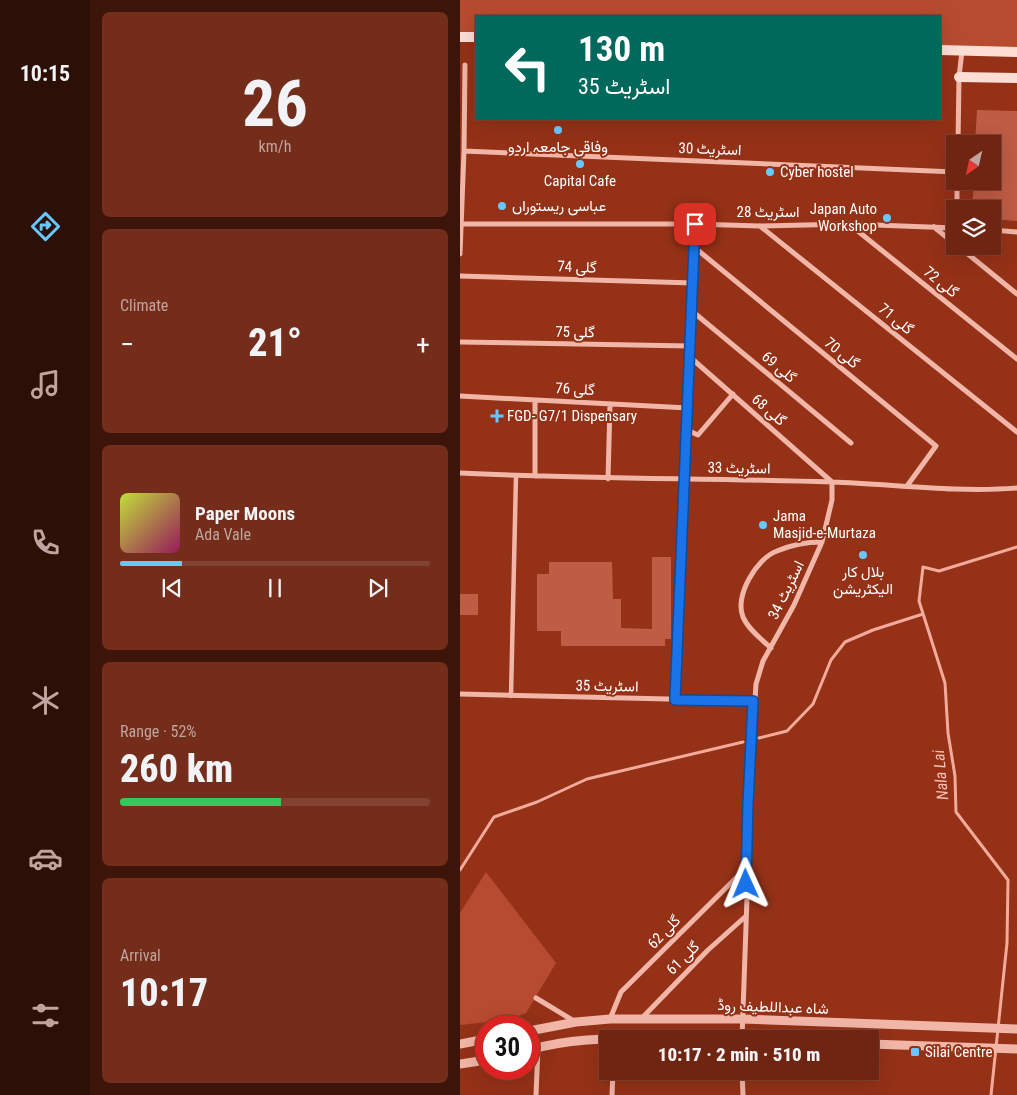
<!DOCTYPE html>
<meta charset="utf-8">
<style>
:root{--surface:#6f2511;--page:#742d1a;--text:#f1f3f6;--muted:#c0a59f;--line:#814231;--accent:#67c8ff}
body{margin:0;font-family:"Roboto Condensed",Vazirmatn,sans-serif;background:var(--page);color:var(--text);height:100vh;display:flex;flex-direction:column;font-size:19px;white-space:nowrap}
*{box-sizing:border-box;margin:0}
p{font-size:16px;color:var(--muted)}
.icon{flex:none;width:28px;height:28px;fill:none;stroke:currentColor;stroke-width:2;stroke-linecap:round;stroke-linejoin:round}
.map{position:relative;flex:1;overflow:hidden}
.side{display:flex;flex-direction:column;gap:12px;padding:12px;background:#3d1409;width:370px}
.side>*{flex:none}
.banner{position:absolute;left:15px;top:15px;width:466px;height:105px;border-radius:0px;box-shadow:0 5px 20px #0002,0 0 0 1px var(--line);background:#00695c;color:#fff;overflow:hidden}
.needle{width:32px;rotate:214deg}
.tools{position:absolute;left:486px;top:135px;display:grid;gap:10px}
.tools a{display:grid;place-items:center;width:55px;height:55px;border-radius:0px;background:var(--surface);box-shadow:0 5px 20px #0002,0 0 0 1px var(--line);font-size:25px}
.speed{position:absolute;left:15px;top:1015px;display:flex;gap:10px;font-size:25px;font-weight:700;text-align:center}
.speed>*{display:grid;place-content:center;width:65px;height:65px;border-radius:50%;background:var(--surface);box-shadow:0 5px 20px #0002,0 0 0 1px var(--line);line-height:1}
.speed .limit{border:8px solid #d22;background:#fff;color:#111}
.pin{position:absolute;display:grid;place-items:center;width:42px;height:42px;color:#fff;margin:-21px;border-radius:10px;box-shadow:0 2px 8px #0006}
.me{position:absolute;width:55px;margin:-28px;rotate:359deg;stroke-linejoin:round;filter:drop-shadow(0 0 4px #0008)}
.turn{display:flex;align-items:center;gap:18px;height:105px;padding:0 20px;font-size:22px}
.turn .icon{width:65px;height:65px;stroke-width:2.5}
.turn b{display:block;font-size:35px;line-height:42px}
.big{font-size:38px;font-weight:800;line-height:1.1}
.side .widget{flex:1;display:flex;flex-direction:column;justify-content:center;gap:8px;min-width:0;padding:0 18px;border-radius:8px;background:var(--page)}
.side .dial{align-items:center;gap:0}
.dial b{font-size:65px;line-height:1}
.song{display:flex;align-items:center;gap:15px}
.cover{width:60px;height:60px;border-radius:8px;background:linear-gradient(135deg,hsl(70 70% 55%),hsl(330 70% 35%))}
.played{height:5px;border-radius:2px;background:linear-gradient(90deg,var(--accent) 20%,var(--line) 20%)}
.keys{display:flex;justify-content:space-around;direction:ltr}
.heat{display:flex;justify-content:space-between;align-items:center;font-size:28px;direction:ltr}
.charge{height:8px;border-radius:4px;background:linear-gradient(90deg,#34c759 52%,var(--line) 0)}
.trip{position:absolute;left:139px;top:1030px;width:280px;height:50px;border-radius:0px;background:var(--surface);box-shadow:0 5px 20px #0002,0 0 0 1px var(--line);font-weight:800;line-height:50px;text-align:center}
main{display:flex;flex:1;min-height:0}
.tab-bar{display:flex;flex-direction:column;width:90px;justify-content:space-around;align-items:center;background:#2c0f07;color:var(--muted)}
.tab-bar .icon{width:35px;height:35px}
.tab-bar .active{color:var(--accent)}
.tab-bar b{font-size:22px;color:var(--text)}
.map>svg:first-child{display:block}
.green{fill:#b64b30}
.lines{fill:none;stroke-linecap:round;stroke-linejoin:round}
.stream{stroke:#f3aa9a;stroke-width:3}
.building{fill:#be5c44}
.pedestrian{stroke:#f1b6a7;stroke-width:4.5}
.minor{stroke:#f1b6a7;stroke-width:5}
.tertiary{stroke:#f1b6a7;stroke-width:9}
.secondary{stroke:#fcded5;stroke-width:10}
.route-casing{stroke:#114b97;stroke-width:12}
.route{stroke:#1a73e8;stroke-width:9}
.poi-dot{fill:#67c8ff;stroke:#943117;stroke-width:2}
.labels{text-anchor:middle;stroke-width:4;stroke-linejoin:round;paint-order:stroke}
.poi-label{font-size:15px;fill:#fff;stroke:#943117;text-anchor:start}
.street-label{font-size:15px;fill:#fff;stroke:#943117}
.water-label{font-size:16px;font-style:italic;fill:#f8c0b3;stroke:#943117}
</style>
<main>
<nav class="tab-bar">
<b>10:15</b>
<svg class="icon active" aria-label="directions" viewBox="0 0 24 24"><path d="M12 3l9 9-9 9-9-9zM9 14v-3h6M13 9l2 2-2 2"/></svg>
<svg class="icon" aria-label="music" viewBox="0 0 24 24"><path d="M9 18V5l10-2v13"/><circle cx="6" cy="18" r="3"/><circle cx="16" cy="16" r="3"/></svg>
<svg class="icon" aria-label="phone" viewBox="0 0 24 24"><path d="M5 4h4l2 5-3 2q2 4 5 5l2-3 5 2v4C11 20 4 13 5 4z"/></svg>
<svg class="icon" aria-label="climate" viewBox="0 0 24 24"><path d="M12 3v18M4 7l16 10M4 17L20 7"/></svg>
<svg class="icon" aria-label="car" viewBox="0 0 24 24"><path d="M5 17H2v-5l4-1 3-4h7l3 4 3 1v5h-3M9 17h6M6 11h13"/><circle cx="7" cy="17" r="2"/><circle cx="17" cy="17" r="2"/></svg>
<svg class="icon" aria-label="filters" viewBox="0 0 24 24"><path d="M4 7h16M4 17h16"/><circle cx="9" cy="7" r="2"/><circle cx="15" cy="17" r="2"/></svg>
</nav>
<section class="side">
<div class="widget dial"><b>26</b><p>km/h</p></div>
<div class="widget"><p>Climate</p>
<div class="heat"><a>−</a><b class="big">21°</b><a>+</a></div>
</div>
<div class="widget">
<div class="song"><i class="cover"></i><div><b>Paper Moons</b><p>Ada Vale</p></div></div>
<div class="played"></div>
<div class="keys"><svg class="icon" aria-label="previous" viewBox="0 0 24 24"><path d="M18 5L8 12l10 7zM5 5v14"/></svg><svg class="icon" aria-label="pause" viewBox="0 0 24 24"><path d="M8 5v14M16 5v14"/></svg><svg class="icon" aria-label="next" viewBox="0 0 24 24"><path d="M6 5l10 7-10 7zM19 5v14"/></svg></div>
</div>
<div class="widget"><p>Range · 52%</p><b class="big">260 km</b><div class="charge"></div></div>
<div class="widget"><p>Arrival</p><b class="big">10:17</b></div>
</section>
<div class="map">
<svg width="557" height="1095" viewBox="0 0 557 1095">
<rect width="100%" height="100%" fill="#943117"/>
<path class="green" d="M 0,0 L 557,0 L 557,51 L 480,48 L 480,16 L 16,16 L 16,32 L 0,32 Z
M 26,872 L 96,963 L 66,1013 L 47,1020 L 0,1025 L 0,913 Z"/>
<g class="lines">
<path class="stream" d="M 299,738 L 327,731 L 353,704 L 371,660 L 385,642 L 413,630 L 463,614
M 0,870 L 34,817 L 77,802 L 127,779 L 283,742
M 531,1095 L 547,943 L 548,880 L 496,812 L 495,776 L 488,733 L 485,683 L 459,601 L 463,567 L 479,571 L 557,547"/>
</g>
<path class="building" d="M 517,110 L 557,111 L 557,221 L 532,219 L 532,209 L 512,209 L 514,181 L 532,181 L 532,144 L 515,144 Z
M 192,557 L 211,557 L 211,639 L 205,639 L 205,646 L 101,646 L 101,631 L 77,631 L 77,574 L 89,574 L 89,562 L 152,562 L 153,599 L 161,599 L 161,628 L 192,629 Z
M 0,594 L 18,594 L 18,615 L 0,615 Z"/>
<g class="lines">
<path class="pedestrian" d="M 51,696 L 56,476"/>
<path class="minor" d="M 498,144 L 499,77 L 502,51
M 4,151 L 495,172
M 497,209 L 497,181
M 0,224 L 235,224 L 299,226 L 389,224 L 495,228
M 389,224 L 557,359
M 300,226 L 557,432
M 474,227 L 495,244
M 532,230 L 557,232
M 498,246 L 557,294
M 234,247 L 476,446 L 447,486
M 0,254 L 4,151 L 5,65
M 0,276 L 233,283
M 232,311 L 391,443
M 0,342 L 230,346
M 230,357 L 372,482 L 372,500 L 362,542 L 334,605 L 303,661 L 296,684 L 288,804 L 285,869 L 287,898 L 282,1039
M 0,396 L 228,408
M 227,430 L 238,435 L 273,394
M 0,473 C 124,479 248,478 372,482 C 433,484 495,493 557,488
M 75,476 L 75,400
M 148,479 L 150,404
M 311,648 C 302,640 288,629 283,617 C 274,596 297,558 317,551 C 331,545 348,542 362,542
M 0,694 L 293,701
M 215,700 L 235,224
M 76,998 L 114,1021
M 150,1019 L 161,992 L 285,869
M 181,1019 L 248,950 L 286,916
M 282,1071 L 283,1095
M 76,1095 L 78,1047
M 152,1095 L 153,1071"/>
<path class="tertiary" d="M 69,1031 L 116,1022 L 150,1019 L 281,1019 L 557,1029
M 248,1039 L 254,1039
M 0,1044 L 26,1039
M 410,1044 L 557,1049
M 69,1050 C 107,1039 147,1038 186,1039
M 0,1064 L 26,1060"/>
<path class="secondary" d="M 0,37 L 16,37
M 480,50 L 557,52
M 499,77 L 557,78"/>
</g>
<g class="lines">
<defs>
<path id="route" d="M 235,224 L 215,700 L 293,701 L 288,804 L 286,884"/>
</defs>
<use href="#route" class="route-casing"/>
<use href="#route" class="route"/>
</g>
<g class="poi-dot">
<circle cx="98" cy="130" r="5"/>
<circle cx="120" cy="164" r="5"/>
<circle cx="310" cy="172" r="5"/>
<circle cx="42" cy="206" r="5"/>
<circle cx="427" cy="218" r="5"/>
<path d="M34.5 408.5h5v5h5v5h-5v5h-5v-5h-5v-5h5z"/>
<circle cx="303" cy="525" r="5"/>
<circle cx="403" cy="555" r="5"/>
<rect x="450" y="1047" width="10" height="10" rx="2.5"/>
</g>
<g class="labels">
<g class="poi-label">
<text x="98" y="152" text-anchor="middle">وفاقی جامعہ اردو</text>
<text x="320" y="177">Cyber hostel</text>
<text x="120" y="186" text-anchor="middle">Capital Cafe</text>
<text x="52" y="211">عباسی ریستوراں</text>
<text x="417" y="214" text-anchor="end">Japan Auto<tspan x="417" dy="17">Workshop</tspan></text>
<text x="47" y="421">FGD- G7/1 Dispensary</text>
<text x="313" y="521">Jama<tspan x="313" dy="17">Masjid-e-Murtaza</tspan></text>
<text x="403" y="577" text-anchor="middle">بلال کار<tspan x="403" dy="17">الیکٹریشن</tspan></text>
<text x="465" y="1057">Silai Centre</text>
</g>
<g class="street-label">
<text transform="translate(250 149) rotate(2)" y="5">اسٹریٹ 30</text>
<text x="308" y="217">اسٹریٹ 28</text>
<text transform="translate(117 267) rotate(2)" y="5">گلی 74</text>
<text transform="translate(481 282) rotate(39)" y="5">گلی 72</text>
<text transform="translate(436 319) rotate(39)" y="5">گلی 71</text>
<text transform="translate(115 332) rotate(1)" y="5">گلی 75</text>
<text transform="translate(382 353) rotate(39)" y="5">گلی 70</text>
<text transform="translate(319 367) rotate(40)" y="5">گلی 69</text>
<text transform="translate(115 389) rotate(3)" y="5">گلی 76</text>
<text transform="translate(309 410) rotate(41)" y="5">گلی 68</text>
<text transform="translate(279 468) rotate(1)" y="5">اسٹریٹ 33</text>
<text transform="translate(326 590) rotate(-64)" y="5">اسٹریٹ 34</text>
<text transform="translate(147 686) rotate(1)" y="5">اسٹریٹ 35</text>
<text transform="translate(204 932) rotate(-46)" y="5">گلی 62</text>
<text transform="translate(223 958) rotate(-45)" y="5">گلی 61</text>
<text transform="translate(313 1007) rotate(2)" y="5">شاہ عبداللطیف روڈ</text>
</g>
<g class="water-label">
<text transform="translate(480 775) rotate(-95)" y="6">Nala Lai</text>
</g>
</g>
</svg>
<div class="tools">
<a><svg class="needle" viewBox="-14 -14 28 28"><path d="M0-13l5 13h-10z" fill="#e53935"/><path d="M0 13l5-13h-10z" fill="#c0a59f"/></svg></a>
<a><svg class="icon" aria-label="layers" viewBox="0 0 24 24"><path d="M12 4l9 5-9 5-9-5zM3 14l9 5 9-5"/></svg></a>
</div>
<div class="speed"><div class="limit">30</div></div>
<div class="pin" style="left:235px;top:224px;background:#d93025"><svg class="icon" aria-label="arrive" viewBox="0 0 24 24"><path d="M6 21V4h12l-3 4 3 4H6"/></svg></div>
<svg class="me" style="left:286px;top:884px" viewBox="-20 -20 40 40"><path d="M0-17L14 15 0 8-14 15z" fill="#1a73e8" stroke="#fff" stroke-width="4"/></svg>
<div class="trip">10:17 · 2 min · 510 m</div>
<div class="banner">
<div class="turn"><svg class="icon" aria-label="left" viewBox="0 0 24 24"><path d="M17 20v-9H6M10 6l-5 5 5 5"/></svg><div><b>130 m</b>اسٹریٹ 35</div></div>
</div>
</div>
</main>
